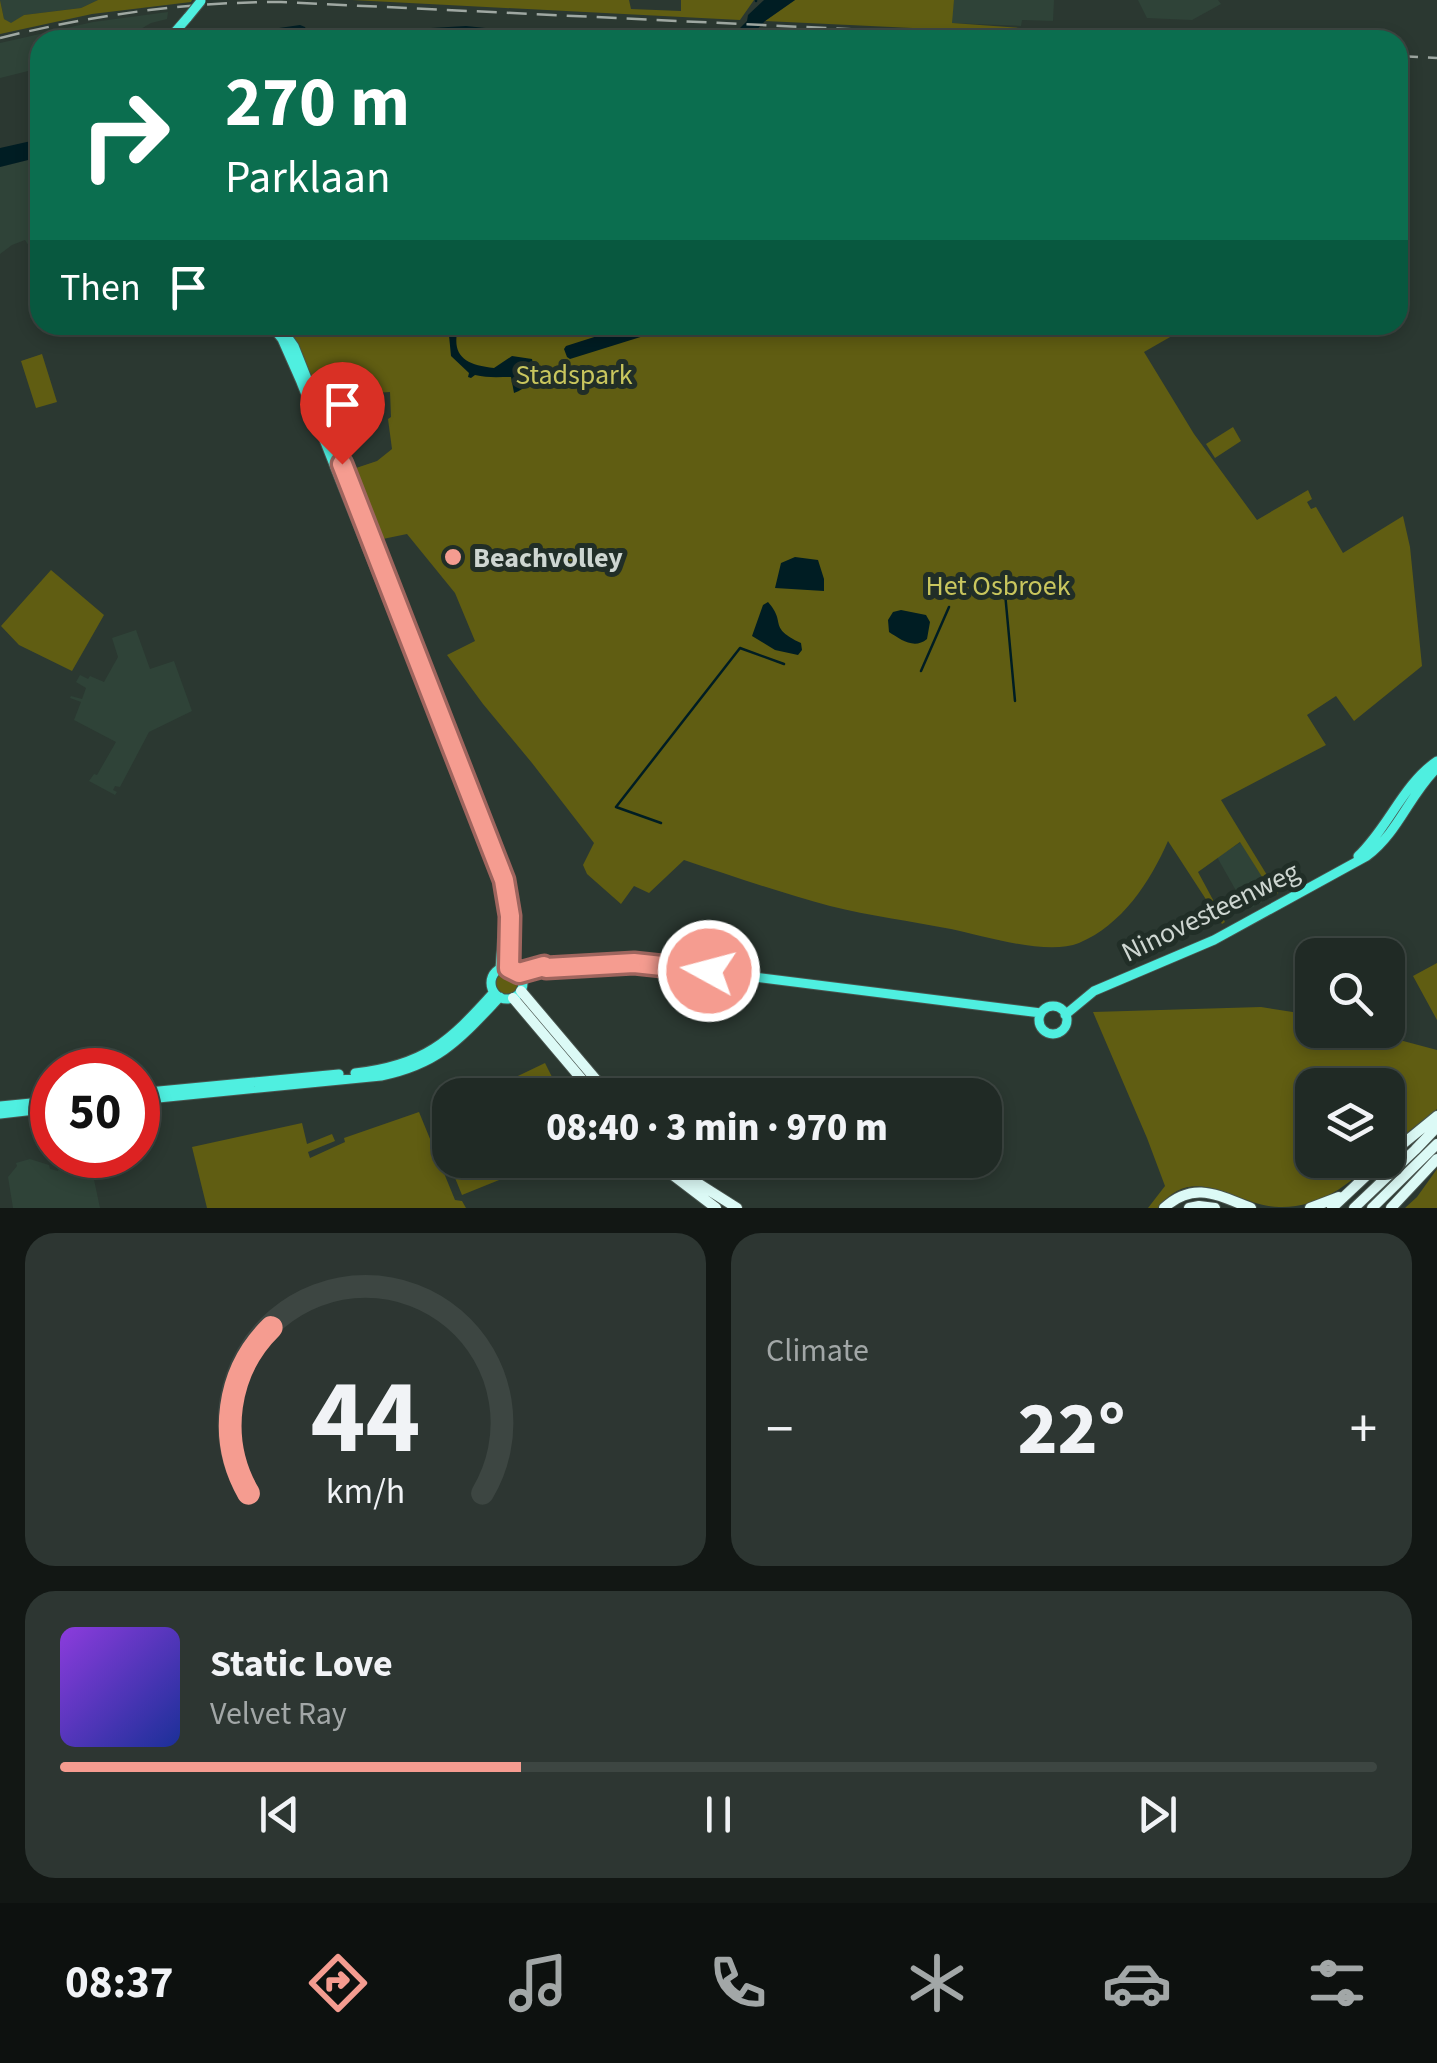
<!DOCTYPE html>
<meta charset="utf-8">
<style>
:root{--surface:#202a25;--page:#2d3632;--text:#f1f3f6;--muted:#a2a7a7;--line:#3d4642;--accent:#f59c90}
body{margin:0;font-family:"Source Sans 3",sans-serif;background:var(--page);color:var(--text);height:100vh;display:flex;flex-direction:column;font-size:38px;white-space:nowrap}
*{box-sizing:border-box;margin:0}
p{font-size:32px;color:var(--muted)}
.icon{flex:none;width:55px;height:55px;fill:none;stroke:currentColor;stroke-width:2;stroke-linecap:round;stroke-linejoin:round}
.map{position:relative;height:1208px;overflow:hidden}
.panel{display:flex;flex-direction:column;gap:25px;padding:25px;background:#121714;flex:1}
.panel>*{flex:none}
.guide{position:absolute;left:30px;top:30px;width:1378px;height:305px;border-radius:30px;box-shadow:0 5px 15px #0003,0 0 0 2px var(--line);background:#0b6e4f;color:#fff;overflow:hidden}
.controls{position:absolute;left:1295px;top:938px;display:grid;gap:20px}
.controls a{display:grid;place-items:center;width:110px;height:110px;border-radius:20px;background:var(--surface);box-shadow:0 5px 15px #0003,0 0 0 2px var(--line);font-size:50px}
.speed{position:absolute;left:30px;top:1048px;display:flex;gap:20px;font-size:50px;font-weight:700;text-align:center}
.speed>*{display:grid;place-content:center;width:130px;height:130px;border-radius:50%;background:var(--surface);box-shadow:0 5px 15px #0003,0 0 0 2px var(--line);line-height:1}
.speed .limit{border:15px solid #d22;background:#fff;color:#111}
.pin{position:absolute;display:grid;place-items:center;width:85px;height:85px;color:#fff;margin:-102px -42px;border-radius:50% 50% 50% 0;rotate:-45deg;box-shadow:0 0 10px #0007}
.pin .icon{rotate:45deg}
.me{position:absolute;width:110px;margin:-55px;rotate:277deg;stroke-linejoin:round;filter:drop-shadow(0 0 8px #0008)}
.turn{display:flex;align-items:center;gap:35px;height:210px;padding:0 30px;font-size:45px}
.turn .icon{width:130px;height:130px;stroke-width:2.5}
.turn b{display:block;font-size:70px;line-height:85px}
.then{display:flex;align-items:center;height:95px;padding:0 30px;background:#0003;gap:20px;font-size:38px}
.big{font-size:75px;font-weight:800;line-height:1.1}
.panel .card{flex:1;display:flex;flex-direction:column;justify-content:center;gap:15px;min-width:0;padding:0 35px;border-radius:30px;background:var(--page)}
.panel .dial{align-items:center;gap:0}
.dial svg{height:260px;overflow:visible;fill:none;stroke:var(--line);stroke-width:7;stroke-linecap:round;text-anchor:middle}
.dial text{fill:var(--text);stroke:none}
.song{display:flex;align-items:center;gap:30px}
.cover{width:120px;height:120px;border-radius:15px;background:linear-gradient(135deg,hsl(270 70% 55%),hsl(230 70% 35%))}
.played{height:10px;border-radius:5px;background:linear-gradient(90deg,var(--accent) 35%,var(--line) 35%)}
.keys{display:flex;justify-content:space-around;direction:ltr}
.heat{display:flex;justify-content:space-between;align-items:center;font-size:55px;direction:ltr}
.panel .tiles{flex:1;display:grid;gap:25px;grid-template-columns:1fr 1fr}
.card:last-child{grid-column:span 2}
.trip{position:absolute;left:432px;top:1078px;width:570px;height:100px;border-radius:30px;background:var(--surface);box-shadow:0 5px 15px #0003,0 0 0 2px var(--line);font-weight:800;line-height:100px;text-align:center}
.tabs{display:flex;height:160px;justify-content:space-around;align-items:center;background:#0d110f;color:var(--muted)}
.tabs .icon{width:70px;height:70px}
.tabs .current{color:var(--accent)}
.tabs b{font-size:45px;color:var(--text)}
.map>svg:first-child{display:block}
.built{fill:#2f4338}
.green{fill:#605d12}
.water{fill:#001d23}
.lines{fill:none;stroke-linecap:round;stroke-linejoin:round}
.stream{stroke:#001d23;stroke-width:2.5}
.major-casing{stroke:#48544e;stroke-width:11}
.highway-casing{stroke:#48544e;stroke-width:12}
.major{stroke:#4fefe0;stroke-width:9}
.highway{stroke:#dcfaf6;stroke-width:10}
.rail{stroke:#9fa8a2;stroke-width:2.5;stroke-dasharray:20 10;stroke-linecap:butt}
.major-bridge-casing{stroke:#48544e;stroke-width:11;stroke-linecap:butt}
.major-bridge{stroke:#4fefe0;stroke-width:9}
.route-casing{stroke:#9f655e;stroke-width:25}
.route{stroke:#f59c90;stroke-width:18}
.poi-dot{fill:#f59c90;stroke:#212e27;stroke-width:4}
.labels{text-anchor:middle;stroke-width:10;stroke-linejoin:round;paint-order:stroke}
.park-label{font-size:28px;fill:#c9c65e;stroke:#212e27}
.poi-label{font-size:28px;font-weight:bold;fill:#ced6d1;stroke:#212e27;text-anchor:start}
.street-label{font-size:28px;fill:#ced6d1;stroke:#212e27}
</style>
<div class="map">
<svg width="1437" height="1208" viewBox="0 0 1437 1208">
<rect width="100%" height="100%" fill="#2b3831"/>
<path class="built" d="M 0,0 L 98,0 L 81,8 L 24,15 L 11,24 L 4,19 Z
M 954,0 L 1054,0 L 1053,21 L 1022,20 L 1021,26 L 951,23 Z
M 1138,0 L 1218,0 L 1221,4 L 1192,20 L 1147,18 Z
M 168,12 L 167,19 L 151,23 L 122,40 L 40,40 L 40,68 L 0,78 L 0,43 L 93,22 Z
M 40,157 L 40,256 L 37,258 L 25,240 L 12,245 L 0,254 L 0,167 Z
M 136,630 L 150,669 L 174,661 L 192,711 L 149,732 L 120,787 L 115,786 L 113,790 L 117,792 L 115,795 L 89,781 L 94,774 L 97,775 L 116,742 L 74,720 L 81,702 L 70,698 L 71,696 L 82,699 L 86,688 L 76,682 L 80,675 L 88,679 L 90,676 L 104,682 L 118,657 L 112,638 Z
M 1241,842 L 1274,896 L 1247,910 L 1217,857 Z
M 30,1159 L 49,1165 L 50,1169 L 58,1171 L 59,1168 L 77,1173 L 92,1170 L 100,1208 L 13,1208 L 8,1177 L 17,1166 L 16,1163 Z"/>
<path class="green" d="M 0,0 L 4,19 L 11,23 L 24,15 L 81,8 L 98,0 L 192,0 L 191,2 L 92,14 L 0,34 Z
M 352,0 L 629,0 L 631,9 L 681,11 L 681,0 L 754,0 L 740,20 Z
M 795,0 L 954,0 L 952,23 L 1048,30 L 1059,28 L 1062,35 L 765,21 Z
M 285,325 L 1191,325 L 1144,352 L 1194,434 L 1257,520 L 1308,490 L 1312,499 L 1307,502 L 1311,509 L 1316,507 L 1343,553 L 1403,516 L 1410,547 L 1422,666 L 1354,721 L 1336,696 L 1307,715 L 1326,745 L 1221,800 L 1278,893 L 1274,896 L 1240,842 L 1198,872 L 1225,922 L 1222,924 L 1168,841 C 1150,882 1122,925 1079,943 C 1047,956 984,936 951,929 C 910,921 870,916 830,906 C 781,893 732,876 684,860 L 649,893 L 634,886 L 621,904 L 587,874 L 583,865 L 594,843 L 532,763 L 483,704 L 447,655 L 475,641 L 455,593 L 407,534 L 378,540 L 350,470 L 377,461 L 392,449 L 388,419 L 391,417 L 390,392 L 358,394 L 325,407 L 297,343 Z
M 42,354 L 57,402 L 36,408 L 21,361 Z
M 1233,427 L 1241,441 L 1215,458 L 1206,444 Z
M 51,570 L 104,615 L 72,671 L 19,645 L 1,626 Z
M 1437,963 L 1437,1020 L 1413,976 Z
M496 983a11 11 0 1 1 22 0a11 11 0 1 1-22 0Z
M 1261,1007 L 1312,1015 L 1312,1030 L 1362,1030 L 1437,1050 L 1437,1109 L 1388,1148 L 1388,1085 L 1312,1085 L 1312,1160 L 1374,1160 C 1347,1186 1320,1208 1279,1207 C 1236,1206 1194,1160 1158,1208 L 1148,1208 L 1165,1186 L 1147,1138 L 1093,1012 Z
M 545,1063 L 561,1095 L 480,1095 L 480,1094 Z
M 450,1109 L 450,1160 L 502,1160 L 509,1176 L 462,1195 L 430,1117 Z
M 419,1112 L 455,1200 L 462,1201 L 466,1208 L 207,1208 L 192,1147 L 302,1123 L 307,1144 L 332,1134 L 335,1141 L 308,1152 L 310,1158 L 345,1142 L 344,1138 Z
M 1437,1169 L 1437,1208 L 1405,1208 L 1417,1197 Z"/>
<path class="water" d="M 764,0 L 795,0 L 765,21 L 747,40 L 719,40 L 740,28 L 747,21 L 748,15 Z
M 300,25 L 305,27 L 309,35 L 466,26 L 505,30 L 529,38 L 560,40 L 247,40 L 279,28 Z
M 40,139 L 40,157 L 0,167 L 0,148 Z
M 448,325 L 459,325 C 450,355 464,365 494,368 L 512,356 L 532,359 C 536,374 529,388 514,393 L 511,377 C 498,377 487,378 475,375 L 471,378 L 468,377 L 469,373 L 451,356 Z
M 632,325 L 679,325 L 570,359 L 567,357 L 564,349 L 566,346 Z
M 795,557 L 818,560 L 824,579 L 824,591 L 775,588 L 781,563 Z
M 768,602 C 787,623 767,627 801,643 L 802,650 L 798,655 L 775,650 L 752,636 L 763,605 Z
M 901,610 L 926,615 L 930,622 L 927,639 C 914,650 900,639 889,632 L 888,620 L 893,612 Z"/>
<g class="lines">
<path class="stream" d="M 756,0 L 756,1
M 1004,582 L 1015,701
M 921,671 L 949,607
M 661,823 L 616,807 L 740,648 L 784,664"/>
<defs>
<path id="major" d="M 168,40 L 188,17
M 271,325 L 282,339 L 301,382 L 498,876 L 505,906 L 500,969
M 279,325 L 294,346 L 423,671
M 1358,856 C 1388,828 1403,784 1437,761
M491 983a16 16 0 1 1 32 0a16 16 0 1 1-32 0Z
M 509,968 L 510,936
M 519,973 L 544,966 L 546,968 L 624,963 L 651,964 L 1041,1013
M1039 1020a14 14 0 1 1 28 0a14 14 0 1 1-28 0Z
M 1065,1015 L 1094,991 L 1214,940 L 1367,856 C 1398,833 1410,794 1437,768
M 355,1073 C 425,1065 449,1042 494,992
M 138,1093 L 339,1074
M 138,1100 L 381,1076 C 440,1064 461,1038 500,997
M 0,1106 L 52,1101
M 0,1114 L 52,1108"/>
<path id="highway" d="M 521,991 L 609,1095
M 513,998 L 595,1095
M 1388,1156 L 1437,1116
M 653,1160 L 716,1208
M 670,1160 L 696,1182 L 737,1208
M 1164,1208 C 1194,1180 1219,1196 1251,1208
M 1189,1208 L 1199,1206 L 1215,1208
M 1310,1208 L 1339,1197
M 1332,1208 L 1383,1160
M 1354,1208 L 1415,1150 L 1437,1127
M 1372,1208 L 1437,1144
M 1391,1208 L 1437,1159"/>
</defs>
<use href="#major" class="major-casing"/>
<use href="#highway" class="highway-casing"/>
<use href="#major" class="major"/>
<use href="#highway" class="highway"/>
<path class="rail" d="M 0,38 C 93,15 185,2 281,2 L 1076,40
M 1398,56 L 1437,58"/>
<defs>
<path id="major-bridge" d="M 188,17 L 201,1"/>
</defs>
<use href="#major-bridge" class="major-bridge-casing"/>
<use href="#major-bridge" class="major-bridge"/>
</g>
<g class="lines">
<defs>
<path id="route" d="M 342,464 L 504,880 L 510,916 L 509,968 L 519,973 L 544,966 L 546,968 L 634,963 L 709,971"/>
</defs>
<use href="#route" class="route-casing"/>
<use href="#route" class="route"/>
</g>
<circle class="poi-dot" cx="453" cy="557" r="10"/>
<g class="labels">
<g class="park-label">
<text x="574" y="384">Stadspark</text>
<text x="998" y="595">Het Osbroek</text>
</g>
<g class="poi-label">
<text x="473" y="567">Beachvolley</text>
</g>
<g class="street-label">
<text transform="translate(1210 911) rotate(-26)" y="10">Ninovesteenweg</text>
</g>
</g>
</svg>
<div class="controls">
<a><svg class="icon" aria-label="search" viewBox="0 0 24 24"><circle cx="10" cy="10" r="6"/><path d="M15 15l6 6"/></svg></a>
<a><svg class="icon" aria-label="layers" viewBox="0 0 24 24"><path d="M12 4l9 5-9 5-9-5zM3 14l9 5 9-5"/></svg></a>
</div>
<div class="speed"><div class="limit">50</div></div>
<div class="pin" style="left:342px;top:464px;background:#d93025"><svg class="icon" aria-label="arrive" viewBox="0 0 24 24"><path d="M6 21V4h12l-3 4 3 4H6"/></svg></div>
<svg class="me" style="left:709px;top:971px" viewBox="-20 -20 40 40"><circle r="17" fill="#f59c90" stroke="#fff" stroke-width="3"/><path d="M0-11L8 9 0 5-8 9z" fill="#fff"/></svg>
<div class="trip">08:40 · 3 min · 970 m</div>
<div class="guide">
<div class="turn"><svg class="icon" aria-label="right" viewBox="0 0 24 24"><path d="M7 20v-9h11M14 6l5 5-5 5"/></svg><div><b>270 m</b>Parklaan</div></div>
<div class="then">Then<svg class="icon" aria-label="arrive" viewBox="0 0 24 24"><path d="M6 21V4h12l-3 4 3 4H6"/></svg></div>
</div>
</div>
<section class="panel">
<div class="tiles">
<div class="card dial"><svg viewBox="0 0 100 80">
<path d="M14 69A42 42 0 1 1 86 69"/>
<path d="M14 69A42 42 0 0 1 21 18" stroke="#f59c90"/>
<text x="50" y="56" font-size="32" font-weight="700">44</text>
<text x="50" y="72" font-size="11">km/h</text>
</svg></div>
<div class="card"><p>Climate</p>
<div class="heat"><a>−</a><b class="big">22°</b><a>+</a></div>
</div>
<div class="card">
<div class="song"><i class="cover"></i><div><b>Static Love</b><p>Velvet Ray</p></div></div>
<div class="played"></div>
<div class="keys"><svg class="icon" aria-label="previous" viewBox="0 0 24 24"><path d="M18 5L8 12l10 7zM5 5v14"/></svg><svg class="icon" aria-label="pause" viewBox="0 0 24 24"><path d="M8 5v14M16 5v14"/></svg><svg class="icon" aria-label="next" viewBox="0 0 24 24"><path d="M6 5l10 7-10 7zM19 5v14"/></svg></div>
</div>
</div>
</section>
<nav class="tabs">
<b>08:37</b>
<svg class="icon current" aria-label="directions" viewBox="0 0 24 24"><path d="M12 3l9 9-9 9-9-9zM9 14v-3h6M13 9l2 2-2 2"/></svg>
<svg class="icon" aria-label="music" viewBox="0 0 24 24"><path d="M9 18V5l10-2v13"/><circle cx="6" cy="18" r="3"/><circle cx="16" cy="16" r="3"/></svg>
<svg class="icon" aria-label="phone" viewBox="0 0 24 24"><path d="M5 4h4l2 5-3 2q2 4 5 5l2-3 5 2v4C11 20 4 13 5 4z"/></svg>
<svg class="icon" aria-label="climate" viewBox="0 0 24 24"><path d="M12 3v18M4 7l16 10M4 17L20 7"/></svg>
<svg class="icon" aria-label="car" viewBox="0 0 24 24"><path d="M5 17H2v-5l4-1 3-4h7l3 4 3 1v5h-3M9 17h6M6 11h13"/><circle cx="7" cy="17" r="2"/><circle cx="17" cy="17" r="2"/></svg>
<svg class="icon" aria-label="filters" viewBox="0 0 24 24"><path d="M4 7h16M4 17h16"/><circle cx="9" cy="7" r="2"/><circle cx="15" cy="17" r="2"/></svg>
</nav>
